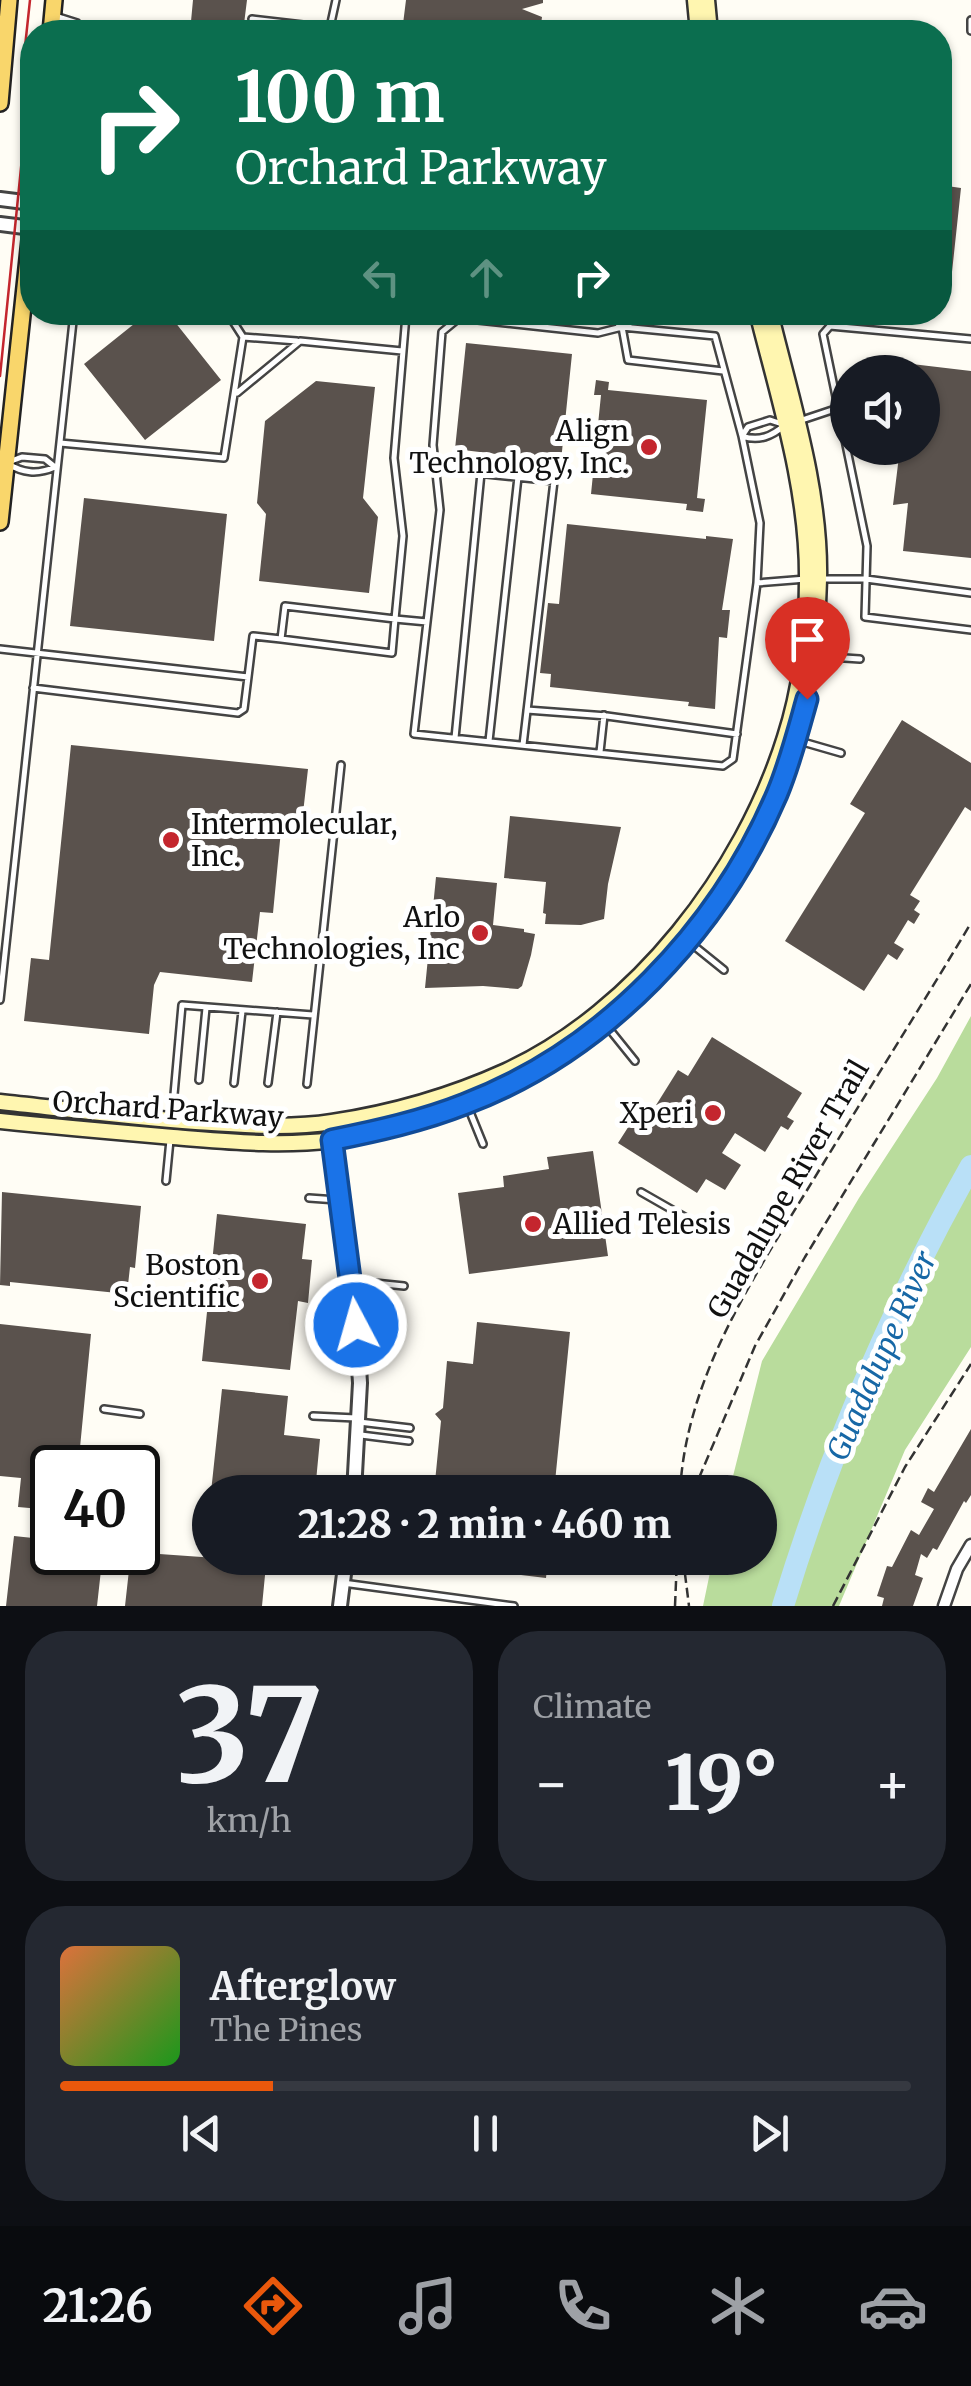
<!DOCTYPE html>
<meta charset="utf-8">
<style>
:root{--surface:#171b24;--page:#242831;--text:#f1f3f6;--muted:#9ea1a6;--line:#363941;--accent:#ea580c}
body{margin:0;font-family:Merriweather,serif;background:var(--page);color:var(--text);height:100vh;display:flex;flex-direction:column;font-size:38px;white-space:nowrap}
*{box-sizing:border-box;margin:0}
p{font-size:32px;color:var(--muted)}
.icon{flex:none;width:55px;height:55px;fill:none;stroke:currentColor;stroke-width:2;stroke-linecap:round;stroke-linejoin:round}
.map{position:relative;height:1606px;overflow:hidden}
.drawer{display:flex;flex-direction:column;gap:25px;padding:25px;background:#0d0f14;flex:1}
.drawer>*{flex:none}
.guide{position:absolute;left:20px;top:20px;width:932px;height:305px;border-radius:40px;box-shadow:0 2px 8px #0004;background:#0b6e4f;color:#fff;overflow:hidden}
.tools{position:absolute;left:830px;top:355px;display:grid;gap:20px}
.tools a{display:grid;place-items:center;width:110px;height:110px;border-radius:50%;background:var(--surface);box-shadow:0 2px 8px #0004;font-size:50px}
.speed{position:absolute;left:30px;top:1445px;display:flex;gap:20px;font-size:50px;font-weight:700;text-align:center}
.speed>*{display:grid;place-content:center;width:130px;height:130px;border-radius:50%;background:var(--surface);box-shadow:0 2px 8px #0004;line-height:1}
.speed .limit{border:5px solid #111;border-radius:15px;background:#fff;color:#111}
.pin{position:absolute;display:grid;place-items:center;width:85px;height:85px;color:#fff;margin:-102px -42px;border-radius:50% 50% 50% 0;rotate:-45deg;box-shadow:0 0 10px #0007}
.pin .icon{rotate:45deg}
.me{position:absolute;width:110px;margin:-55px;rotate:354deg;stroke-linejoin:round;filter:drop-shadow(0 0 8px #0008)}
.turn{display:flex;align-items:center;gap:35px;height:210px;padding:0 50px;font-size:45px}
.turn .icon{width:130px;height:130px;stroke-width:2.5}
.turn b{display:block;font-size:70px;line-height:85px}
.lanes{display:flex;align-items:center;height:95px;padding:0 50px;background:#0003;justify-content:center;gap:50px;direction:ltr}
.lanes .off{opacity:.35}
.big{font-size:75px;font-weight:800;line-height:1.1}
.drawer .card{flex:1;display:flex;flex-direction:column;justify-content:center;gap:15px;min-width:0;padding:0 35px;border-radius:40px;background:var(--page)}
.drawer .dial{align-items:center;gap:0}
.dial b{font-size:130px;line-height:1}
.song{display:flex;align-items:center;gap:30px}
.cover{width:120px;height:120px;border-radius:15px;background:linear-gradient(135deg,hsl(20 70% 55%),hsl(120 70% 35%))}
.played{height:10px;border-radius:5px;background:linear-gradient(90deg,var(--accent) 25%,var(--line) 25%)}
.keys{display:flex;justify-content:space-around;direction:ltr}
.heat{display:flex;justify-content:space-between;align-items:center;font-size:55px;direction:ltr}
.drawer .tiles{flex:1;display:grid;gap:25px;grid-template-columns:1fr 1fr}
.card:last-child{grid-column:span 2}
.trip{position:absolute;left:192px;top:1475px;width:585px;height:100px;border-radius:50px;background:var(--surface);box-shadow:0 2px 8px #0004;font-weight:800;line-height:100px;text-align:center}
.tab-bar{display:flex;height:160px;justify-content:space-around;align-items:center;background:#090b0e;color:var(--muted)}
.tab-bar .icon{width:70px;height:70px}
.tab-bar .active{color:var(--accent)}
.tab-bar b{font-size:45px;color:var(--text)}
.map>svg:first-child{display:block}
.forest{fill:#b9dc9c}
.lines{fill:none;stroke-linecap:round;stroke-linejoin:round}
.river{stroke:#b9e0f7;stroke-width:22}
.building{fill:#5a524d}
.service-casing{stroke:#444;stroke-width:10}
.minor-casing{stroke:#444;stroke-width:15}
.tertiary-casing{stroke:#444;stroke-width:18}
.secondary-casing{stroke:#333;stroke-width:19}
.primary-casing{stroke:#222;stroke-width:20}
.path{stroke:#333;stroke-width:2.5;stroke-dasharray:10 5;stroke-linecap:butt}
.service{stroke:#fff;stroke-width:5}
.minor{stroke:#fff;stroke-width:10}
.tertiary{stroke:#fff;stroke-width:12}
.secondary{stroke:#fff6b0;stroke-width:14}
.primary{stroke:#f9d66b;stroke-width:15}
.tram{stroke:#c4262e;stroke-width:2.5}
.route-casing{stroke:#114b97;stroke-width:25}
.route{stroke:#1a73e8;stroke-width:18}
.poi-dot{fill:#c4262e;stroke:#fff;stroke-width:4}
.labels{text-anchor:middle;stroke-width:10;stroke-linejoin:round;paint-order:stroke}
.poi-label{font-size:28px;fill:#111;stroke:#fff;text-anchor:end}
.street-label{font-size:28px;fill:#111;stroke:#fff}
.water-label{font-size:30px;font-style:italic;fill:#1768a6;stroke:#fff}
</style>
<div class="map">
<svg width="971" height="1606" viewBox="0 0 971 1606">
<rect width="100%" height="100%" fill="#fffdf5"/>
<path class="forest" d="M 971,1016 L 971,1347 L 905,1450 L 839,1606 L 703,1606 L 713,1558 L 760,1558 L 760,1492 L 729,1492 L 762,1361 L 859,1198 L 937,1078 Z"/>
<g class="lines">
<path class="river" d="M 783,1606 C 830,1452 892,1306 971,1166"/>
</g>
<path class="building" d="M 193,0 L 247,0 L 243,32 L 190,32 Z
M 406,0 L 543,0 L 543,3 L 522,9 L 542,17 L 540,32 L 402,32 Z
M 940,185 L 961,188 L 952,272 L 940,271 Z
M 149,312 L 167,312 L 221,380 L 145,440 L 84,364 Z
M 466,343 L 572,354 L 561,461 L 520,456 L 518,468 L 502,467 L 504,455 L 455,449 Z
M 895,362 L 971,371 L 971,558 L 903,551 L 908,503 L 893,505 L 900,448 L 922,448 L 922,372 L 894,372 Z
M 596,380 L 609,382 L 608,390 L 707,400 L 697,498 L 705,499 L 703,512 L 686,510 L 687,504 L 591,494 L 601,395 L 594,395 Z
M 316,381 L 375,387 L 363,498 L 378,517 L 369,593 L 259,581 L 266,514 L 257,503 L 265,421 Z
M 84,498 L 227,514 L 214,641 L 70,626 Z
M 567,524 L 706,539 L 706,536 L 733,539 L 722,610 L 730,610 L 727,638 L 719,637 L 715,709 L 688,706 L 689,702 L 550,687 L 551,674 L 540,673 L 548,603 L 559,604 Z
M 902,720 L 971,763 L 971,811 L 965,807 L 910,895 L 920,901 L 914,910 L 920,914 L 914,924 L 908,920 L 894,943 L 904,949 L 897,960 L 888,954 L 864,991 L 785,941 L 865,813 L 850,804 Z
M 71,745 L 308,769 L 302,822 L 282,820 L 273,913 L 260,912 L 252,982 L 160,972 L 154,985 L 149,1034 L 24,1021 L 31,958 L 49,960 Z
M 510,816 L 621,827 L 608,884 L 604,919 L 581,925 L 545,924 L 546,914 L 543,913 L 546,882 L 504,878 Z
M 436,877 L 497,883 L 493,925 L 524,929 L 524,932 L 535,934 L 531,955 L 522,986 L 518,989 L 483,986 L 425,988 Z
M 712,1037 L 802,1093 L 787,1117 L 794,1121 L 788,1130 L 781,1126 L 765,1152 L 735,1133 L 722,1153 L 741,1165 L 725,1190 L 706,1179 L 697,1193 L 618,1143 L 643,1104 L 653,1110 L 678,1070 L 688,1076 Z
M 593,1151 L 608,1256 L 469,1274 L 458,1193 L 504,1187 L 503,1176 L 549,1169 L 547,1157 Z
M 2,1192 L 141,1206 L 135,1268 L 130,1267 L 127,1294 L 10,1282 L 10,1286 L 0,1285 Z
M 217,1214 L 306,1224 L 302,1259 L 312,1260 L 308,1303 L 298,1301 L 290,1370 L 202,1361 Z
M 477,1322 L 570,1332 L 554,1492 L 434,1492 L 441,1421 L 435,1414 L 443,1408 L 447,1361 L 473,1364 Z
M 0,1324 L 91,1334 L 78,1468 L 52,1468 L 52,1510 L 18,1507 L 21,1478 L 0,1476 Z
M 222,1389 L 288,1396 L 284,1435 L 320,1439 L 315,1492 L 211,1492 Z
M 971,1429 L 971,1495 L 966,1503 L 964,1501 L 937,1550 L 933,1548 L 927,1558 L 921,1554 L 915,1575 L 923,1578 L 913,1606 L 882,1606 L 884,1598 L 877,1596 L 887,1566 L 892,1567 L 911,1530 L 919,1535 L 934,1509 L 921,1502 L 928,1488 L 934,1492 Z
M 14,1536 L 52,1540 L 52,1552 L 103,1552 L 97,1606 L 6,1606 Z
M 131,1552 L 216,1558 L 266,1565 L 262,1606 L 125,1606 Z
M 454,1558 L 548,1558 L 546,1578 L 521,1575 L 521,1571 L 453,1565 Z"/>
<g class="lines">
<defs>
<path id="service" d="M 55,16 L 77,23 L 88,32
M 252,19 L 329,28
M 971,31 L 971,20
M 329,32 L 336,0
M 389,312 L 406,315 L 394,458 L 403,536 L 395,619 L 427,622 L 414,734 L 723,766 L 733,759 L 757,583 L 806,579
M 619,312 L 618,324 L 622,327 L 629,325 L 631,312
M 622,327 L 628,360 L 723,371
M 243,337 L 297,341
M 971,339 L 830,326 L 823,334 L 867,546 L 865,617 L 971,630
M 237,393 L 300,341 L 402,351
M 770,420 L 785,425 C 772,436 759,442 742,436 L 748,427 Z
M 799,421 L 838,408
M 60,443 L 224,458 L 243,337 L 227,312
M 22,457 L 45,459 L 55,467 C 37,475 23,473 6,463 Z
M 437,469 L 554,481 L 523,745
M 820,579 L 866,579 L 971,593
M 427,622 L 440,510 L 433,445 L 442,332 L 459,318 L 598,333 L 622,327 L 715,336 L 742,436 L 760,523 L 757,583
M 0,649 L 248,677 L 253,636 L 281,639 L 285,606 L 395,619 L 392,653 L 281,639
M 814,656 L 860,659
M 33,688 L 238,713 L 244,709 L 248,677
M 527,710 L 607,716 L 737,734
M 455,738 L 481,473
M 796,740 L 841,753
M 489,741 L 518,477
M 600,752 L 604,715
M 688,941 L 724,970
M 0,1000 L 74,312
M 606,1025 L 635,1061
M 199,1080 L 206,1008
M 234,1083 L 242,1011
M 268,1083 L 277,1012
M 307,1084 L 341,765
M 468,1107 L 483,1144
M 172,1117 L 182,1005 L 313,1015
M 166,1181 L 170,1140
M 641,1192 L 697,1224
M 309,1198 L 337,1200
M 355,1281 L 404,1286
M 320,1322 L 356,1325
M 104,1409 L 140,1414
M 313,1416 L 356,1418
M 359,1422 L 410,1428
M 361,1435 L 409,1441
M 343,1583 L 514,1606"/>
<path id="minor" d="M 944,1606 L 957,1569 L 971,1545"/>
<path id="tertiary" d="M 0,199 L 32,203
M 0,224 L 32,228
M 329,1123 L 355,1304 L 360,1383 L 354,1492
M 340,1606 L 346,1558"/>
<path id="secondary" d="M 695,0 L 698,32
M 707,0 L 710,32
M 0,1102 C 65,1109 130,1117 196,1122 C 240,1125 288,1129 332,1122 C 391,1113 451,1096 506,1071 C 636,1011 743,872 785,737 C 801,688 807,631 807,580 C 808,489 779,400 757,312
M 0,1121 C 58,1127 115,1132 173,1137 C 226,1141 279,1147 332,1140 C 614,1104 813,858 819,580 C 821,489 791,399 770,312"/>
<path id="primary" d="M 51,32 L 54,0
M 0,103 L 9,0
M 0,522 L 32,221"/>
</defs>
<use href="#service" class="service-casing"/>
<use href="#minor" class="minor-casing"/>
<use href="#tertiary" class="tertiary-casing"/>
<use href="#secondary" class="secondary-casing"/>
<use href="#primary" class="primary-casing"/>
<path class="path" d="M 680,1492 C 686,1377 754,1277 812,1182 C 865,1095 919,1010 971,923
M 693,1492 L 755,1346 L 805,1257 L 971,984
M 683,1558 L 689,1606
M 675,1606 L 677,1558
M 833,1606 L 905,1467 L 971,1364"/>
<use href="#service" class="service"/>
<use href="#minor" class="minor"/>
<use href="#tertiary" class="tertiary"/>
<use href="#secondary" class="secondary"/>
<use href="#primary" class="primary"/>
<path class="tram" d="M 22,75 L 30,0
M 0,376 L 32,59"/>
</g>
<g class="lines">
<defs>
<path id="route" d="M 356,1325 L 332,1140 C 377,1131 422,1121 465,1104 C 605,1051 719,930 777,794 C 790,763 798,731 807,699"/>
</defs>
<use href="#route" class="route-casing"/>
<use href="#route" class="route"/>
</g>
<g class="poi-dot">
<circle cx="649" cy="447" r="10"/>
<circle cx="171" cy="840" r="10"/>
<circle cx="480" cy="933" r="10"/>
<circle cx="713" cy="1113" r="10"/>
<circle cx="533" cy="1224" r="10"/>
<circle cx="260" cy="1281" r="10"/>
</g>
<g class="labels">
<g class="poi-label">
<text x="629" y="441">Align<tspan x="629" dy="32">Technology, Inc.</tspan></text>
<text x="191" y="834" text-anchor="start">Intermolecular,<tspan x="191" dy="32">Inc.</tspan></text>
<text x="460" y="927">Arlo<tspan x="460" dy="32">Technologies, Inc</tspan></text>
<text x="693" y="1123">Xperi</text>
<text x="553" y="1234" text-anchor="start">Allied Telesis</text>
<text x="240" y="1275">Boston<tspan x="240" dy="32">Scientific</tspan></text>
</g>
<g class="street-label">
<text transform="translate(168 1109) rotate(4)" y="10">Orchard Parkway</text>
<text transform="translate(788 1189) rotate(-60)" y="10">Guadalupe River Trail</text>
</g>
<g class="water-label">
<text transform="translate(882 1356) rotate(-66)" y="10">Guadalupe River</text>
</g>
</g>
</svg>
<div class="tools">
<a><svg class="icon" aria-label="sound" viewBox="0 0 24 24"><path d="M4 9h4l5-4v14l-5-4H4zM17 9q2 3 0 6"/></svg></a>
</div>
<div class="speed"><div class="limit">40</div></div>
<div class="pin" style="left:807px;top:699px;background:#d93025"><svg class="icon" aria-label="arrive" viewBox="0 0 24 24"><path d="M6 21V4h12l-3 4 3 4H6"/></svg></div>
<svg class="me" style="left:356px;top:1325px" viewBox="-20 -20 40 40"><circle r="17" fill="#1a73e8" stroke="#fff" stroke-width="3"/><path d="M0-11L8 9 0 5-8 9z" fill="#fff"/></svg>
<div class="trip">21:28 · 2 min · 460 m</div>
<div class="guide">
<div class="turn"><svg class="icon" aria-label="right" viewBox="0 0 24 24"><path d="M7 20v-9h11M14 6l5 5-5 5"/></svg><div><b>100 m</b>Orchard Parkway</div></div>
<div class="lanes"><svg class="icon off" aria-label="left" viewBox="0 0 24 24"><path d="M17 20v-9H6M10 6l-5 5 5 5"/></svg><svg class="icon off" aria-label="ahead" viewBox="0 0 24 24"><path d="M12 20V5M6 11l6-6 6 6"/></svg><svg class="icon" aria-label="right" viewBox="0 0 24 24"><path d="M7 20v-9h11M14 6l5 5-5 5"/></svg></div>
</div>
</div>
<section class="drawer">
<div class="tiles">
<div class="card dial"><b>37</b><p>km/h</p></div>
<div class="card"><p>Climate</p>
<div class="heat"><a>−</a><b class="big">19°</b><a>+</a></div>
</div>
<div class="card">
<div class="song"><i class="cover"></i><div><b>Afterglow</b><p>The Pines</p></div></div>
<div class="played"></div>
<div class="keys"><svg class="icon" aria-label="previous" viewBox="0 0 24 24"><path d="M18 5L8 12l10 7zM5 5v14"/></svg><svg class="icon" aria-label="pause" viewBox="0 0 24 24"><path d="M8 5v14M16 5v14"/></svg><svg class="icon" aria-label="next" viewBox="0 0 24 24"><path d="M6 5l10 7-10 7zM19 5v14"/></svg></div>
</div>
</div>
</section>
<nav class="tab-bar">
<b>21:26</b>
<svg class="icon active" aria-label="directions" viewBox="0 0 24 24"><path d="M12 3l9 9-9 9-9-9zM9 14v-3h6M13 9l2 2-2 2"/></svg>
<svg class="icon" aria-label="music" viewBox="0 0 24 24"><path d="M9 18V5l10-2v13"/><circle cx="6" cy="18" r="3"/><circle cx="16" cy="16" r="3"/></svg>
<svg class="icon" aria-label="phone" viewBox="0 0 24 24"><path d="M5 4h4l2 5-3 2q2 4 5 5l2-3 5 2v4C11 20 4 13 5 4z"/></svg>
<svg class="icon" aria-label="climate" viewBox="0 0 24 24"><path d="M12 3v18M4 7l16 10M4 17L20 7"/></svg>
<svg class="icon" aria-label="car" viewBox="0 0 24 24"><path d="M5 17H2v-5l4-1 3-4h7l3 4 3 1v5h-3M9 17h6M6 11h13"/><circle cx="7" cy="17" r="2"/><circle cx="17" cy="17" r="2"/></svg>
</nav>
